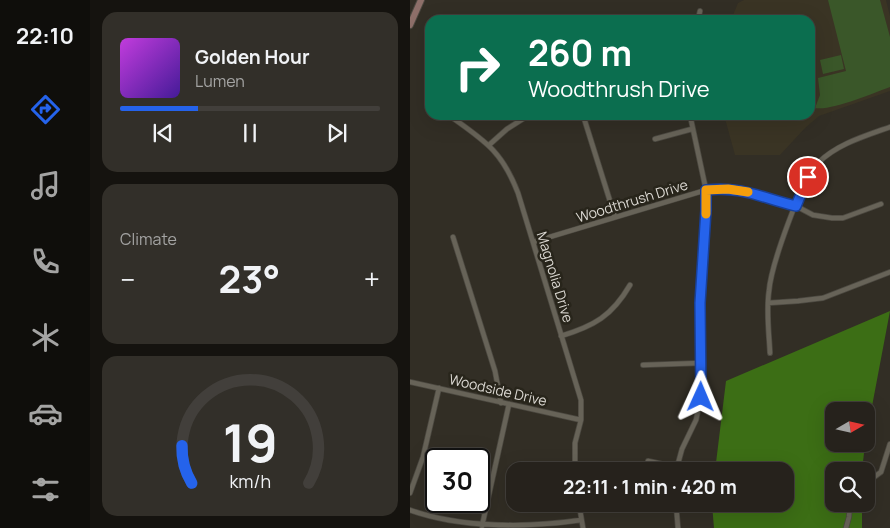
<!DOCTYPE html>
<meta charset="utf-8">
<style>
:root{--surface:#26221c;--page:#322f29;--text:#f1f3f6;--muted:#a4a4a3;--line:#423f3b;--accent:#2563eb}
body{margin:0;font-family:Manrope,sans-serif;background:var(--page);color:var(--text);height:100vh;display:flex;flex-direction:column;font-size:19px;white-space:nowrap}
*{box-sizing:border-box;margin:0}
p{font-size:16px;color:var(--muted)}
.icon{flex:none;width:28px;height:28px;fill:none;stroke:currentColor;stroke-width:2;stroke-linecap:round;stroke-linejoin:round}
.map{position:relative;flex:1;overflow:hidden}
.drawer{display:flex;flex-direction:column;gap:12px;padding:12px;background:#15130f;width:320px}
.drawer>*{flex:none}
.banner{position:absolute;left:15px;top:15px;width:390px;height:105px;border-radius:15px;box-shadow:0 5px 20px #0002,0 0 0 1px var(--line);background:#0b6e4f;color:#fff;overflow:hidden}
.needle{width:32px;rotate:81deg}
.fabs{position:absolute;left:415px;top:402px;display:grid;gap:10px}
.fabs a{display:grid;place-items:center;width:50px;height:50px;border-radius:10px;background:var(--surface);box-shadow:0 5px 20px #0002,0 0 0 1px var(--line);font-size:25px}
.speed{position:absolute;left:15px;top:448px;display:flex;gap:10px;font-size:25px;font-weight:700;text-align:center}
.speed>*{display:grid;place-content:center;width:65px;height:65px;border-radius:50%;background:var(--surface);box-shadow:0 5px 20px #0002,0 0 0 1px var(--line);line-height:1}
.speed .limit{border:2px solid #111;border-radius:8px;background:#fff;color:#111}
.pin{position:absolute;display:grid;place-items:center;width:42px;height:42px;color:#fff;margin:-21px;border:2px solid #fff;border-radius:50%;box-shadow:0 1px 5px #0007}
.me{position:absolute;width:55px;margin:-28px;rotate:1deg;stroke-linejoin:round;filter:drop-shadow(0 0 4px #0008)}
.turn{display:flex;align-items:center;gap:18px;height:105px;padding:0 20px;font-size:22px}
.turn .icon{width:65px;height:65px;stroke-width:2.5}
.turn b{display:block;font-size:35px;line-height:42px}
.big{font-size:38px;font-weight:700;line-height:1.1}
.drawer .card{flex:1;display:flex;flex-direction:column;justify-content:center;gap:8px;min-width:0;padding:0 18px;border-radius:15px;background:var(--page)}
.drawer .dial{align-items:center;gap:0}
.dial svg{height:130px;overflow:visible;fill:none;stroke:var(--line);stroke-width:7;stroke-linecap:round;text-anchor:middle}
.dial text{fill:var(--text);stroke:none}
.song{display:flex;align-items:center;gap:15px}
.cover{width:60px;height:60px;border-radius:8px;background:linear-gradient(135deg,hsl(290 70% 55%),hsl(260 70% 35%))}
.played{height:5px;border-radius:2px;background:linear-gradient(90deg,var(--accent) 30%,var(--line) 30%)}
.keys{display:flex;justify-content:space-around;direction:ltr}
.heat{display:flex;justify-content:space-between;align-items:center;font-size:28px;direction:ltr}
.trip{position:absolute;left:96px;top:462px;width:288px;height:50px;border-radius:15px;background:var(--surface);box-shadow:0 5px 20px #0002,0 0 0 1px var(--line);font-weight:700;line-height:50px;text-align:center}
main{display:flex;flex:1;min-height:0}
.dock{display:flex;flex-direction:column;width:90px;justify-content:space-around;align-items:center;background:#0f0e0b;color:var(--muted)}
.dock .icon{width:35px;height:35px}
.dock .selected{color:var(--accent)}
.dock b{font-size:22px;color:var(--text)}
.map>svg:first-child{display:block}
.built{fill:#3a3424}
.green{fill:#3a5729}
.forest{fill:#3c6e15}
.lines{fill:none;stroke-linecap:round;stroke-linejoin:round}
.street-casing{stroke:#4c4941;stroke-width:6}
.secondary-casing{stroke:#4c4941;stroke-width:8}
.street{stroke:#676358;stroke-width:4.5}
.secondary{stroke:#8d6f69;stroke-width:6}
.route-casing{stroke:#184099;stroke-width:12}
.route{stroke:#2563eb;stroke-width:9}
.slow{stroke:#f59e0b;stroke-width:9}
.labels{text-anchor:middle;stroke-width:5;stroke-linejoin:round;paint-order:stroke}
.street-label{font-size:14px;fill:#dcd9d3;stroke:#28251b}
</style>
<main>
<nav class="dock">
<b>22:10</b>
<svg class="icon selected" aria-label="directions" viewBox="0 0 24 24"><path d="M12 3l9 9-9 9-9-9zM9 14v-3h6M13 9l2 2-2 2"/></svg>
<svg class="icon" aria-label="music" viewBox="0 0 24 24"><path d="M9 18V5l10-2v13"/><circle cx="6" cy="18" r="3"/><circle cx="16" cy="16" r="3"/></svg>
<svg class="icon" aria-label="phone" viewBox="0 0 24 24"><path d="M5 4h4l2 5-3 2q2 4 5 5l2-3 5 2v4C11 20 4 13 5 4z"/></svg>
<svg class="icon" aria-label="climate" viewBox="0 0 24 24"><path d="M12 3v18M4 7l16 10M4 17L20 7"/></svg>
<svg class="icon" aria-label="car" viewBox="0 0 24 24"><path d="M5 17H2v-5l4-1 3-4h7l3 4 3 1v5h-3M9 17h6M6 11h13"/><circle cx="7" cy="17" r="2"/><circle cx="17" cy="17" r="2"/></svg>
<svg class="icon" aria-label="filters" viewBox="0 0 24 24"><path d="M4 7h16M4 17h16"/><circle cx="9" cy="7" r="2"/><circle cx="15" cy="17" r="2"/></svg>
</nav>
<section class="drawer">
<div class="card">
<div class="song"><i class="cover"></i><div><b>Golden Hour</b><p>Lumen</p></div></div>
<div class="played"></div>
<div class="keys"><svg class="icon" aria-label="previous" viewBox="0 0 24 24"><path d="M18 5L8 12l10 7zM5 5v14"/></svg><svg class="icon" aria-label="pause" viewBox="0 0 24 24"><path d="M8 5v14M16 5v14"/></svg><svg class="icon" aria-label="next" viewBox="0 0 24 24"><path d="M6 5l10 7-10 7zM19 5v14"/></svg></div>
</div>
<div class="card"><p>Climate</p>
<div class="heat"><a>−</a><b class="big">23°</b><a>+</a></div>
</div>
<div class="card dial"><svg viewBox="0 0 100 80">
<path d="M14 69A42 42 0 1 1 86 69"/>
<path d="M14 69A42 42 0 0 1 8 46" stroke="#2563eb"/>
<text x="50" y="56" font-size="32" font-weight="700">19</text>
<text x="50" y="72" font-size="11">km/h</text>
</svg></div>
</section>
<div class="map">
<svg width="480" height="528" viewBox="0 0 480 528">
<rect width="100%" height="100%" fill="#322e25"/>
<path class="built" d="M 334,0 L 476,0 L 480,16 L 480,91 L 409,116 L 395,128 L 370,155 L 325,155 L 314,115 L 400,115 L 400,20 L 321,20 L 328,3 Z"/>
<path class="green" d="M 418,0 L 470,0 L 480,37 L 480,87 C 463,93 422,111 405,108 L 410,95 L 408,78 L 436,71 Z
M 431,55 L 434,69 L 413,74 L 410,60 Z"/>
<path class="forest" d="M 480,311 L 456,438 L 456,411 L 424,411 L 424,444 L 455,444 L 452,471 L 424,471 L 424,504 L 452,504 L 452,528 L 304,528 L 302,504 L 375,504 L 375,471 L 305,471 L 316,381 Z"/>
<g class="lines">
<defs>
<path id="street" d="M 288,20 L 290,11
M 173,115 L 205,217
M 40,116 C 75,141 92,151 108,193 L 171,400 L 171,420 L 165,443 L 165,471
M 245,139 L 282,129
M 79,145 L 97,129 L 119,115
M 43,237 L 85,371 L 91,403
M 123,242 L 296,190 L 318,189 L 343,193 L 386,206 L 403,215 L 422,218 L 433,218 L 471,204
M 358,303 L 388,301 L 413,298 L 480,272
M 151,336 C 184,326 202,316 220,285
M 360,353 C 359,333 356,311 359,291 C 361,266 391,180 408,163 C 427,144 455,136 480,127
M 233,365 L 291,363
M 0,382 L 171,420
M 238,461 L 266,467
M 266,471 L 272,449 L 286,420 L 291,397 L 290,303 L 296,210 L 296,190 L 280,115
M 456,483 L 471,472 L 480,444
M 0,493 L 13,457 L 29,388
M 169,504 L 173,528
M 266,504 L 268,528
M 0,510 C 50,528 118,528 171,520
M 72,526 L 99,404
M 436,528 L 439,517 L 440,504"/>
<path id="secondary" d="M 0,25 L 11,0"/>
</defs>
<use href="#street" class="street-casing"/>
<use href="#secondary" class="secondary-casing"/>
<use href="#street" class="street"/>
<use href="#secondary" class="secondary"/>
</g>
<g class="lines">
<defs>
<path id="route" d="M 291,397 L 290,303 L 296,210 L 296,190 C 334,186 351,198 386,206 L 398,177"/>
</defs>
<use href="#route" class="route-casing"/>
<use href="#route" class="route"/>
<path class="slow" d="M 296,214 L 296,190 L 318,189 L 338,192"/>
</g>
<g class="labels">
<g class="street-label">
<text transform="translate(222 201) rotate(-17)" y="5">Woodthrush Drive</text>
<text transform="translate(145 277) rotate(73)" y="5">Magnolia Drive</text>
<text transform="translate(88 390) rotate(13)" y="5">Woodside Drive</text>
</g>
</g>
</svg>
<div class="fabs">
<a><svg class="needle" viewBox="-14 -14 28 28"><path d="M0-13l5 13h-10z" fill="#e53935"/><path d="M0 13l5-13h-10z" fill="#a4a4a3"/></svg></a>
<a><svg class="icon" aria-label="search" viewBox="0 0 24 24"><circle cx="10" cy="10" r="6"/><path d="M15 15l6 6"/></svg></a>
</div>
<div class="speed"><div class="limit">30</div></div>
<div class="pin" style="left:398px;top:177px;background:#d93025"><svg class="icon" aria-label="arrive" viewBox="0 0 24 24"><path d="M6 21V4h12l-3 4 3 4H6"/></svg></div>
<svg class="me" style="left:291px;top:397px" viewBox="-20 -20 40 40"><path d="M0-17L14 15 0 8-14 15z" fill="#2563eb" stroke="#fff" stroke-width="4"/></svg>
<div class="trip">22:11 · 1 min · 420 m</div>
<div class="banner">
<div class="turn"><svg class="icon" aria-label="right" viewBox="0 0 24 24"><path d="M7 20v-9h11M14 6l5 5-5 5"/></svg><div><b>260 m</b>Woodthrush Drive</div></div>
</div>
</div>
</main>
